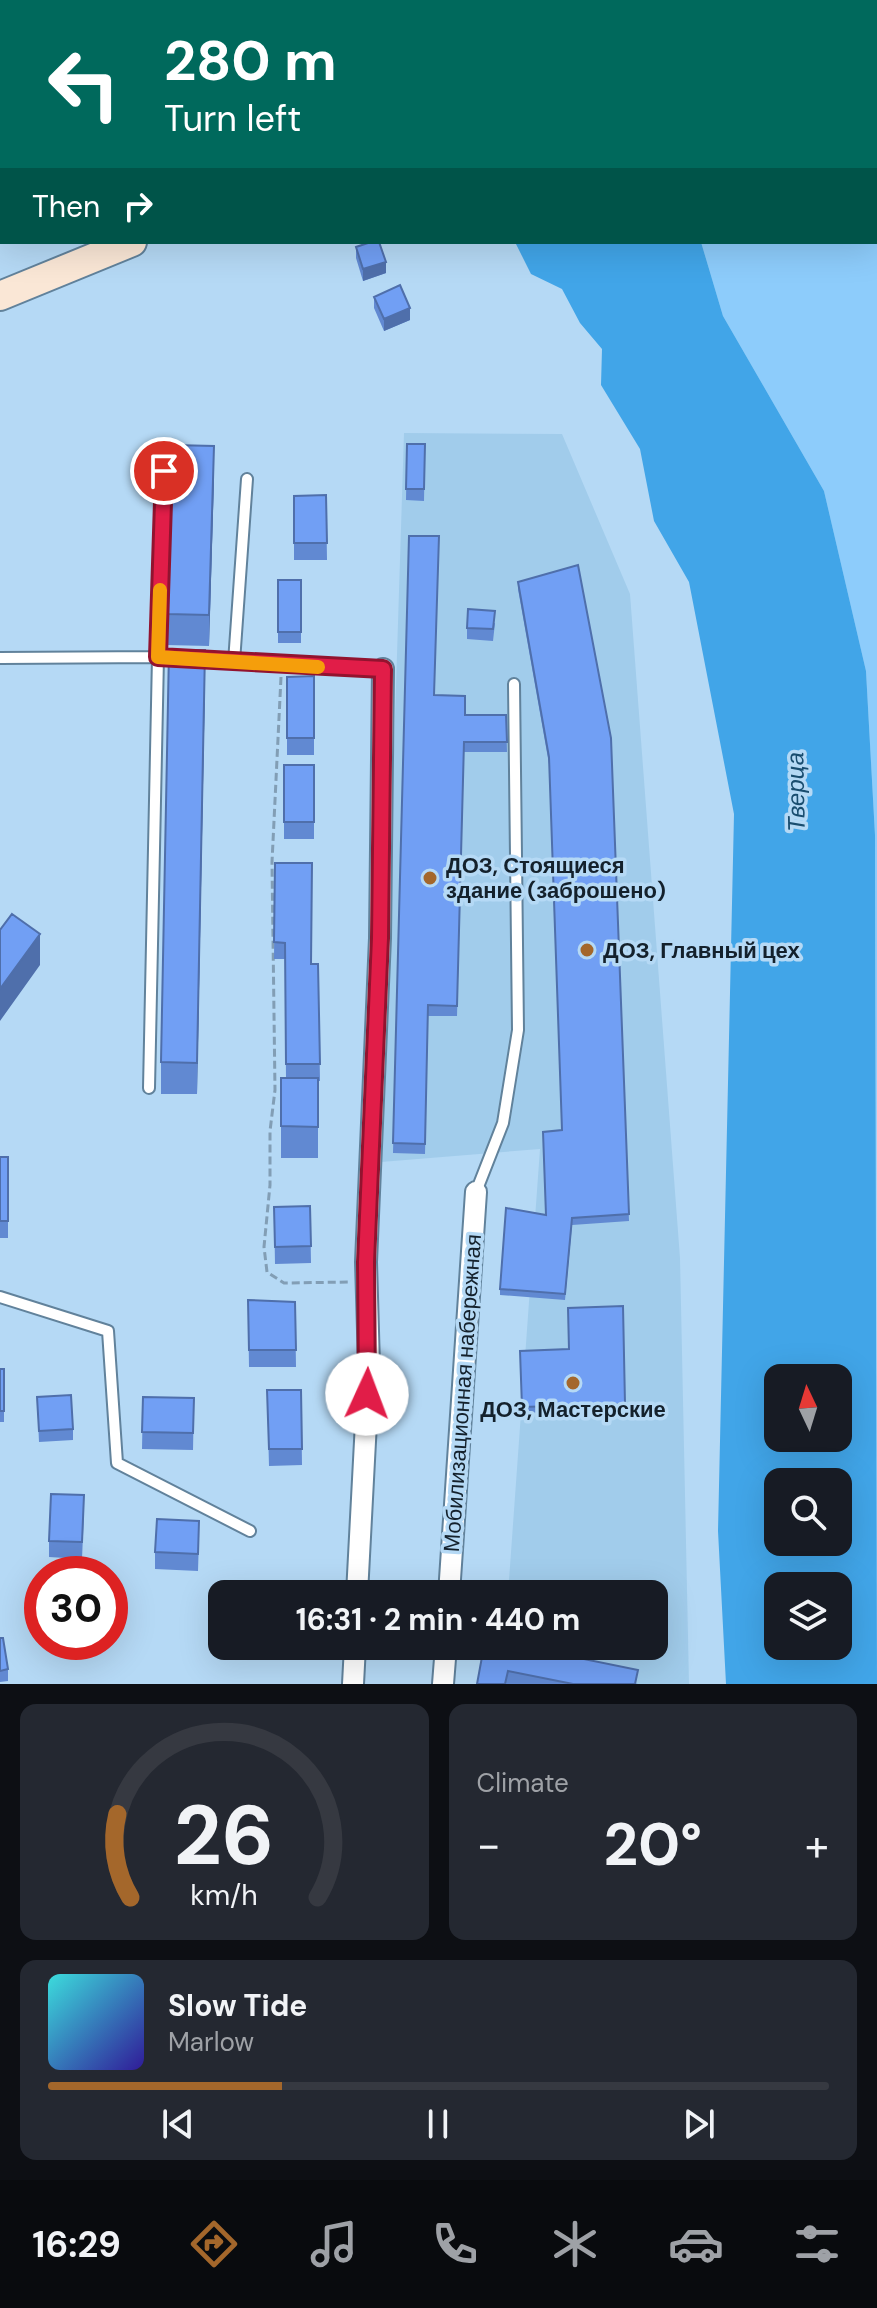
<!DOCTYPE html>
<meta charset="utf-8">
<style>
:root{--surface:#171b24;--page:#242831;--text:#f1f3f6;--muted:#9ea1a6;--line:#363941;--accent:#a4672b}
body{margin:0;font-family:"DM Sans",sans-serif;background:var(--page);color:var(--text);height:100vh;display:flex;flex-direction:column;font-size:30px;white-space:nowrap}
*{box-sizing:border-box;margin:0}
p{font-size:26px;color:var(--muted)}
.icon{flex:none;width:44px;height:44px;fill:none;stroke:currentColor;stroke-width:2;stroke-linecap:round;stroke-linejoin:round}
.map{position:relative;height:1684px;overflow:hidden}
.sheet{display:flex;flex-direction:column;gap:20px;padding:20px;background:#0d0f14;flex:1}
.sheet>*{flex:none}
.top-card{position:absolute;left:0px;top:0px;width:878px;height:244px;box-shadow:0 8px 32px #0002;background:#00695c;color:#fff;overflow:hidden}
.needle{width:52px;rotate:356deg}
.fabs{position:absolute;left:764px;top:1364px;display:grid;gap:16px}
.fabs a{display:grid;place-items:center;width:88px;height:88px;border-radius:16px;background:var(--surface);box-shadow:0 8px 32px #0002;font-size:40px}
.speed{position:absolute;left:24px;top:1556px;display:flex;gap:16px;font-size:40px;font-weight:700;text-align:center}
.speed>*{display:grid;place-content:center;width:104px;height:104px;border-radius:50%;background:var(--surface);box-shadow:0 8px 32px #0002;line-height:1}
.speed .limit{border:12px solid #d22;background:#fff;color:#111}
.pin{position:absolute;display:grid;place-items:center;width:68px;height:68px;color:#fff;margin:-34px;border:4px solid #fff;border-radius:50%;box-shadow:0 2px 8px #0007}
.me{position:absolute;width:88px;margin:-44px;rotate:2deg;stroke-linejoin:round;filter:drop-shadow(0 0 6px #0008)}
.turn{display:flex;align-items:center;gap:28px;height:168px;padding:0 32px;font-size:36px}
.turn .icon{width:104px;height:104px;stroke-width:2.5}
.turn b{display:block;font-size:56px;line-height:68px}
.then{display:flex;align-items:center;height:76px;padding:0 32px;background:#0003;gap:16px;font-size:30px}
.big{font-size:60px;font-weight:700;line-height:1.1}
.sheet .widget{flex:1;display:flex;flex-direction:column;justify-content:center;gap:12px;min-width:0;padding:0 28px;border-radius:16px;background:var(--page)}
.sheet .dial{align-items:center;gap:0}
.dial svg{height:208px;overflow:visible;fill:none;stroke:var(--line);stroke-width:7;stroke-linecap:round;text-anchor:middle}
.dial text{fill:var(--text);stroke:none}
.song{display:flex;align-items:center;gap:24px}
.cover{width:96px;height:96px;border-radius:12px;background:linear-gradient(135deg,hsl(180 70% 55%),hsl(250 70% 35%))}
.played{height:8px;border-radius:4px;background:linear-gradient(90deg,var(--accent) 30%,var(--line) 30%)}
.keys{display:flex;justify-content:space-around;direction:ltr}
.heat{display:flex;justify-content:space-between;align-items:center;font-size:44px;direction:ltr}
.sheet .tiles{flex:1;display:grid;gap:20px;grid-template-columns:1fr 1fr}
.widget:last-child{grid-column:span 2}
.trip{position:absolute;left:208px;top:1580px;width:460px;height:80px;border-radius:16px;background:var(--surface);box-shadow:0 8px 32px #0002;font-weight:700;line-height:80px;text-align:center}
.tab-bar{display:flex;height:128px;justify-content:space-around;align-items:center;background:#090b0e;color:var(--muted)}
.tab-bar .icon{width:56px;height:56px}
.tab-bar .selected{color:var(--accent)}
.tab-bar b{font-size:36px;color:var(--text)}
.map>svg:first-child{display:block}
.built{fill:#a1cceb}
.green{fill:#8dccfb}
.water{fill:#41a5e8;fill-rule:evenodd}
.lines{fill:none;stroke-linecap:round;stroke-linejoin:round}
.stream{stroke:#41a5e8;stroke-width:5}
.lane-casing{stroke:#61829b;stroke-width:14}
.street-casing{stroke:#61829b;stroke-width:24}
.secondary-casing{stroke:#61829b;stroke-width:32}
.path{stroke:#829eb5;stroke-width:3;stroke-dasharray:8 4;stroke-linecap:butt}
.lane{stroke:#fff;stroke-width:10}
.street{stroke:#fff;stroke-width:20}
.secondary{stroke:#fae7d6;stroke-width:28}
.wall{fill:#6189d2}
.shaded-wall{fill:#4f6fab}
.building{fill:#719ff4;stroke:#4f6fab;stroke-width:2}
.route-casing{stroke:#92132f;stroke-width:20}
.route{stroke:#e11d48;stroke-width:14}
.slow{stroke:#f59e0b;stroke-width:14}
.poi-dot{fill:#a4672b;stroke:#b5d9f5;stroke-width:3}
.labels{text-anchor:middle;stroke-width:7;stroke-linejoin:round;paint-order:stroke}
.poi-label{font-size:22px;font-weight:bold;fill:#14212c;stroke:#b5d9f5;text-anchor:start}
.street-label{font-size:22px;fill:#14212c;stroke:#b5d9f5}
.water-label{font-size:24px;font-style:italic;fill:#194d6f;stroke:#b5d9f5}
</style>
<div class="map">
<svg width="877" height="1684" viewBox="0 0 877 1684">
<rect width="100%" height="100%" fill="#b5d9f5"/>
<path class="built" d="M 404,433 L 562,434 L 630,594 L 680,1258 L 689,1684 L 496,1684 L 504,1646 L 654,1646 L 654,1594 L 508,1594 L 540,1149 L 381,1162 Z"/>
<path class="green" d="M 603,0 L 877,0 L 877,1234 L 875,835 L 866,671 L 824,491 L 723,316 L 701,242 L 876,242 L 876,2 L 603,2 Z"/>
<path class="water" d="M 464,0 L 603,0 L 603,2 L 464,2 Z
M 515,242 L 701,242 L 723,316 L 824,491 L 866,671 L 875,835 L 877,1684 L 726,1684 L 718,1531 L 734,814 L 689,582 L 654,521 L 640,449 L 601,385 L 602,349 L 580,323 L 562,289 L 531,274 ZM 778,1378 L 838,1378 L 838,1438 L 778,1438 ZM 778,1482 L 838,1482 L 838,1542 L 778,1542 ZM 778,1586 L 838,1586 L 838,1646 L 778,1646 Z"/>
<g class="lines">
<path class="stream" d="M 3,0 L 5,2"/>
<defs>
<path id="lane" d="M 204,0 L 206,2
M 862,0 L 862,2
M 0,658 L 158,657 L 383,669
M 234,662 L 247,479
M 149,1088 L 158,657 L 164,471
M 476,1192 L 503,1123 L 518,1030 L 514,684
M 0,1297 L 108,1331 L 117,1463 L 250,1531"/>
<path id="street" d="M 303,0 L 303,2
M 876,67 L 877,71
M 357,1594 L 369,1365 L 366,1262 L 380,938 L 383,669
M 449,1594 L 476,1192
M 353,1684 L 355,1646
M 443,1684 L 446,1646"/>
<path id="secondary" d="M 876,7 L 877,7
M 0,296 L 132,242"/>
</defs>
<use href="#lane" class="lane-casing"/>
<use href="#street" class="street-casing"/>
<use href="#secondary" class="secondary-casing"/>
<path class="path" d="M 164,0 L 165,2
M 281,677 L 272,862 L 275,1090 L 270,1131 L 270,1185 L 264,1247 L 267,1272 L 284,1283 L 348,1282"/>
<use href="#lane" class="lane"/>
<use href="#street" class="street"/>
<use href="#secondary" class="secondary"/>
</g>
<path class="wall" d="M 356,247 L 386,273 L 363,281 L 356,258 Z
M 374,297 L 410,320 L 384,331 L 374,308 Z
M 407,444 L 425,444 L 424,501 L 406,500 Z
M 214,477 L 209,646 L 167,645 L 167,614 Z
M 326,495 L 327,560 L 294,560 L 294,496 Z
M 409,536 L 434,695 L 465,715 L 506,715 L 507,752 L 464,752 L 457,1016 L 428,1016 L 425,1154 L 393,1153 Z
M 278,580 L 301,580 L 301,643 L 278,643 Z
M 518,582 L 611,738 L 629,1221 L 572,1225 L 565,1300 L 500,1295 L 500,1289 L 546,1215 L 562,1130 L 549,764 L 518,589 Z
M 495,623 L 493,641 L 467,639 L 467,628 Z
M 314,676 L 314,755 L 287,755 L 287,677 Z
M 205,682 L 197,1094 L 161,1094 L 161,1062 Z
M 284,765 L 314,765 L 314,839 L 284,839 Z
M 275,863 L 311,964 L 318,964 L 320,1081 L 318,1081 L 318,1158 L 281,1158 L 281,1078 L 286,1078 L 285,959 L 274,959 Z
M 0,1157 L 8,1157 L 8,1238 L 0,1238 Z
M 310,1206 L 311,1263 L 275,1264 L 274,1207 Z
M 248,1300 L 295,1302 L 296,1367 L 249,1367 Z
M 623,1306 L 625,1410 L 522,1413 L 520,1351 L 569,1349 Z
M 0,1369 L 4,1369 L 4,1422 L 0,1422 Z
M 267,1390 L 301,1390 L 302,1465 L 269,1466 Z
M 37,1397 L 73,1429 L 73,1440 L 39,1442 Z
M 143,1397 L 194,1398 L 193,1450 L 142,1449 Z
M 84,1512 L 82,1559 L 49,1557 L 49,1541 Z
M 199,1538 L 198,1571 L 155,1569 L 155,1552 Z
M 0,1638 L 8,1669 L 8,1681 L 0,1682 Z
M 279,1646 L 309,1646 L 309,1655 L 279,1656 Z
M 484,1646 L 638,1684 L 477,1684 Z"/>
<path class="shaded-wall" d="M 386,262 L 386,273 L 363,281 L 363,269 Z
M 410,308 L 410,320 L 384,331 L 384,319 Z
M 214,446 L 214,477 L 209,646 L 209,615 Z
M 205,650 L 205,682 L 197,1094 L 197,1063 Z
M 40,934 L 40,965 L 0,1021 L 0,989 Z"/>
<path class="building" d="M 371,242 L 379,242 L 386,262 L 363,269 L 356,247 Z
M 400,285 L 410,308 L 384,319 L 374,297 Z
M 407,444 L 425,444 L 424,489 L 406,489 Z
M 172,445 L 214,446 L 209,615 L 167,614 Z
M 326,495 L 327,543 L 294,543 L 294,496 Z
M 409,536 L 439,536 L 434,695 L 465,696 L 465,715 L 506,715 L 507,742 L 464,742 L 457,1006 L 428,1005 L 425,1144 L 393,1143 Z
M 578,565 L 611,738 L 629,1214 L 572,1218 L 565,1294 L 500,1289 L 506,1208 L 546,1215 L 543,1132 L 562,1130 L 549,757 L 518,582 Z
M 278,580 L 301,580 L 301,632 L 278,632 Z
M 468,609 L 495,611 L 493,629 L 467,628 Z
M 169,650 L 205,650 L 197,1063 L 161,1062 Z
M 314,676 L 314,738 L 287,738 L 287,677 Z
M 284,765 L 314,765 L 314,822 L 284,822 Z
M 275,863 L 312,863 L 311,964 L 318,964 L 320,1064 L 286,1064 L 285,943 L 274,942 Z
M 12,914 L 40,934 L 0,989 L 0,930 Z
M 281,1078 L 318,1078 L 318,1127 L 281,1126 Z
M 0,1157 L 8,1157 L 8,1221 L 0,1221 Z
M 310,1206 L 311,1246 L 275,1247 L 274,1207 Z
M 248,1300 L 295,1302 L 296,1350 L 249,1350 Z
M 623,1306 L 625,1404 L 522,1407 L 520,1351 L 569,1349 L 568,1308 Z
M 0,1369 L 4,1369 L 4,1411 L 0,1411 Z
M 267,1390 L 301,1390 L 302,1449 L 269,1449 Z
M 71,1395 L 73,1429 L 39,1431 L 37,1397 Z
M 143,1397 L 194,1398 L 193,1433 L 142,1432 Z
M 51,1494 L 84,1495 L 82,1542 L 49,1541 Z
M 157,1519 L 199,1521 L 198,1554 L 155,1552 Z
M 307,1585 L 307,1594 L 277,1594 L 277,1586 Z
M 0,1638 L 3,1638 L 8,1669 L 0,1671 Z
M 484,1646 L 520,1646 L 638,1670 L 635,1684 L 573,1684 L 508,1671 L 505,1684 L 477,1684 Z"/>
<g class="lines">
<defs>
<path id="route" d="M 164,471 L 158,657 L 383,669 L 380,938 L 366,1262 L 367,1394"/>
</defs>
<use href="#route" class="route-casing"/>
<use href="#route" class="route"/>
<path class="slow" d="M 160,590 L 158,657 L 318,667"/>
</g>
<g class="poi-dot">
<circle cx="430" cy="878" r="8"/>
<circle cx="587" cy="950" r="8"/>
<circle cx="573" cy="1383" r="8"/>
</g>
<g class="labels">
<g class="poi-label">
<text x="446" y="873">ДОЗ, Стоящиеся<tspan x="446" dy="25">здание (заброшено)</tspan></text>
<text x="603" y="958">ДОЗ, Главный цех</text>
<text x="573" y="1417" text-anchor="middle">ДОЗ, Мастерские</text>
</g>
<g class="street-label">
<text transform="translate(462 1393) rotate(-86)" y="8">Мобилизационная набережная</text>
</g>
<g class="water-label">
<text transform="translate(796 792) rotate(-91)" y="8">Тверца</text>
</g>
</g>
</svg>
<div class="fabs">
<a><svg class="needle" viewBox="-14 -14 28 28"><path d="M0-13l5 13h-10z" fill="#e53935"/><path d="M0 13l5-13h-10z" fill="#9ea1a6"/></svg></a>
<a><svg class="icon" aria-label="search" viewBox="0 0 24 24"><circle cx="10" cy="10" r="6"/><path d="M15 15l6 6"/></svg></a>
<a><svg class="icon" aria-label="layers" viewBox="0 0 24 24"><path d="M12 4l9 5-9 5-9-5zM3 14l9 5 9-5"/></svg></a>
</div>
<div class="speed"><div class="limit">30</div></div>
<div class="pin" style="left:164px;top:471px;background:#d93025"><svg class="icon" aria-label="arrive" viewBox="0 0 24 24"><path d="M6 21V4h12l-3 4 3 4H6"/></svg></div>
<svg class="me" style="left:367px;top:1394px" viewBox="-20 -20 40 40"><circle r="19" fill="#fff"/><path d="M0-13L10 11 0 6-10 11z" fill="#e11d48"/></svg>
<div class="trip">16:31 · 2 min · 440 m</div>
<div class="top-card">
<div class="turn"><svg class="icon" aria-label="left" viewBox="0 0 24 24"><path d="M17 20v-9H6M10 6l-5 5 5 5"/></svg><div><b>280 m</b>Turn left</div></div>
<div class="then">Then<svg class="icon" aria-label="right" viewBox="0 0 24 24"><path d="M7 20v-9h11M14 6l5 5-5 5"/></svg></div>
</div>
</div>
<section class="sheet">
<div class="tiles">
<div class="widget dial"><svg viewBox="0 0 100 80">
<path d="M14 69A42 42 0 1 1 86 69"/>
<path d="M14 69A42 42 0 0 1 9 37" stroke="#a4672b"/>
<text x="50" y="56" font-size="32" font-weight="700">26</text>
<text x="50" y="72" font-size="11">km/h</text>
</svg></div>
<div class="widget"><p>Climate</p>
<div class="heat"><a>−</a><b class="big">20°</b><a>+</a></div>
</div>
<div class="widget">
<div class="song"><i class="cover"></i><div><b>Slow Tide</b><p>Marlow</p></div></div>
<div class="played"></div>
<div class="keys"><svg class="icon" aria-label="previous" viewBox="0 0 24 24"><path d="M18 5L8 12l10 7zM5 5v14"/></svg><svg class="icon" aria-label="pause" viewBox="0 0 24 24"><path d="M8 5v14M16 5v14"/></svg><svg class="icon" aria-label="next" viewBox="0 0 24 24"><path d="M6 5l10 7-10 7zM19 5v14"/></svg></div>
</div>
</div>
</section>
<nav class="tab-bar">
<b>16:29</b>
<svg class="icon selected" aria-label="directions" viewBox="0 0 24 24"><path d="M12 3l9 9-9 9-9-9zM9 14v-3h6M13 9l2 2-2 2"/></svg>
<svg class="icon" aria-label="music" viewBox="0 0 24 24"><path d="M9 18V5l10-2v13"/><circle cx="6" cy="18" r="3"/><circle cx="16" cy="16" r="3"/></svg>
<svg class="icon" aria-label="phone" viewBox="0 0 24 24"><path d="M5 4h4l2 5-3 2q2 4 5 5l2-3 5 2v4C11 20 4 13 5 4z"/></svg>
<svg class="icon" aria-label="climate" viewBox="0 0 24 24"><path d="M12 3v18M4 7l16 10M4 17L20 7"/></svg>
<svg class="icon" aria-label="car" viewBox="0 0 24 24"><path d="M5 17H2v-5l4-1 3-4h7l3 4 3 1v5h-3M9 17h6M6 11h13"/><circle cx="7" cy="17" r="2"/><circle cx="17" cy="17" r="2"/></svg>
<svg class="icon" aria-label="filters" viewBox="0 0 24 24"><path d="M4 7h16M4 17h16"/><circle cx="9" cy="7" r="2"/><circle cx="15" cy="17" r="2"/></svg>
</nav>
